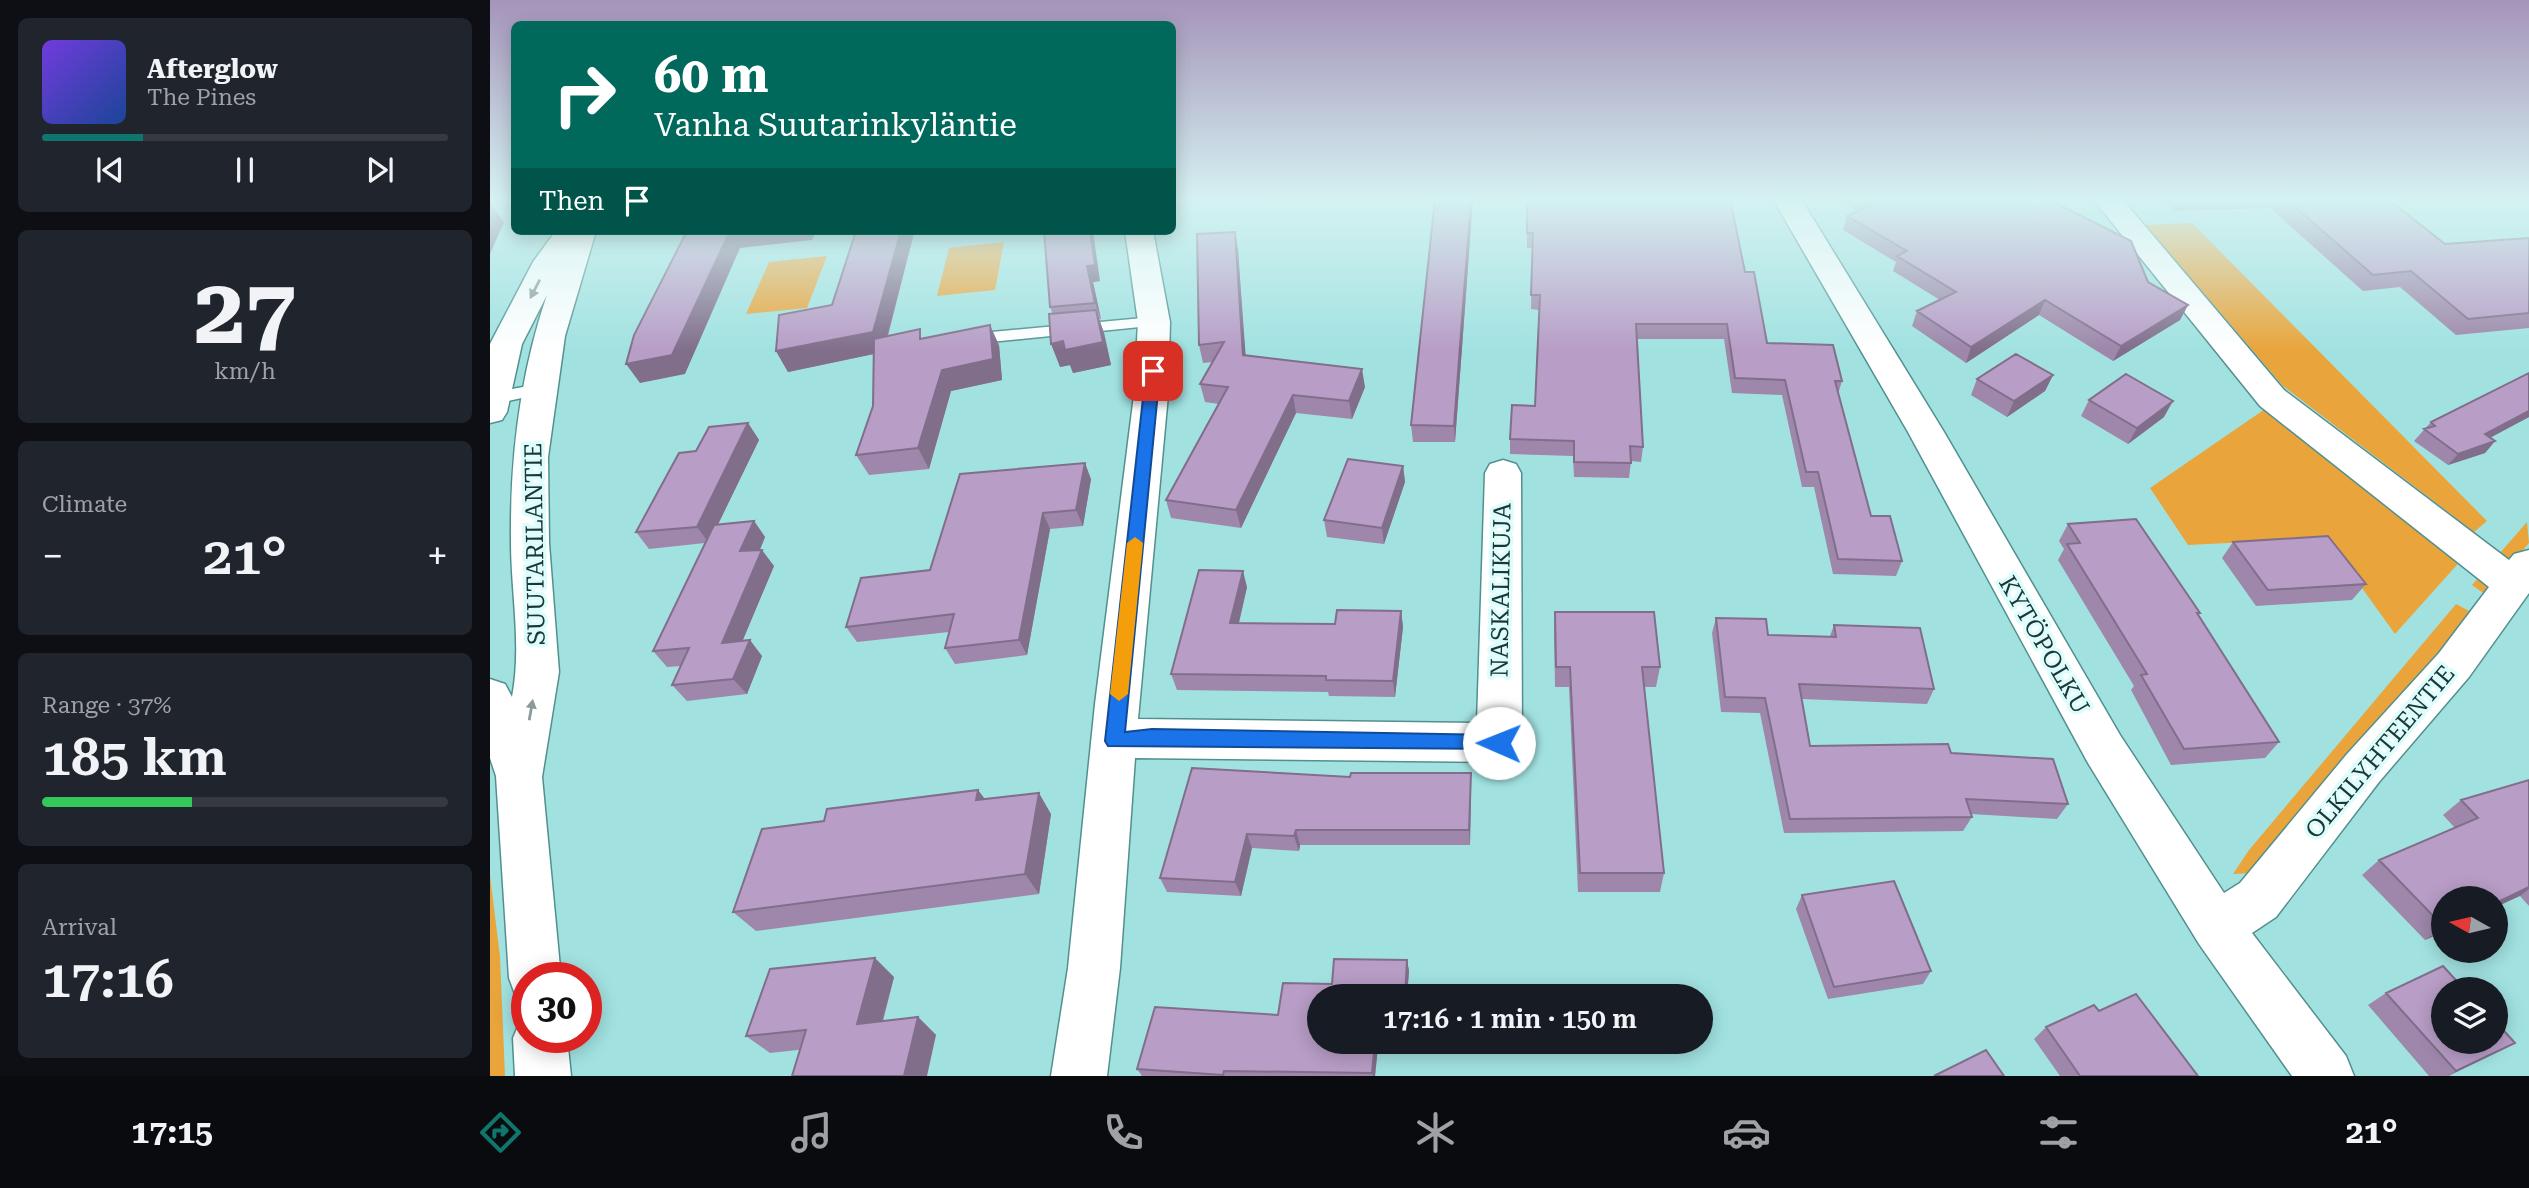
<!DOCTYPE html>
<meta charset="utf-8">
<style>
:root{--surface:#171b24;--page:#20242c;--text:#f1f3f6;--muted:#9ea1a6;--line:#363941;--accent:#0f766e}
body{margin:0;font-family:"Roboto Serif",serif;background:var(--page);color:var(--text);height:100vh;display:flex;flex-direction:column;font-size:26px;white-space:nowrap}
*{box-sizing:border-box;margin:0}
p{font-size:23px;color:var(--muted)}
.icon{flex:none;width:38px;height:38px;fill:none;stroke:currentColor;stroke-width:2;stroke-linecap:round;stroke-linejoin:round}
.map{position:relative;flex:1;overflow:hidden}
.side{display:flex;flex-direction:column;gap:18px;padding:18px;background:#0d0f14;width:490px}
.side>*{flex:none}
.guide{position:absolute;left:21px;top:21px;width:665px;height:214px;border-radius:10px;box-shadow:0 4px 18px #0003;background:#00695c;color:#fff;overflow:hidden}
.needle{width:46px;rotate:278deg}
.buttons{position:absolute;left:1941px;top:886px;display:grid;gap:14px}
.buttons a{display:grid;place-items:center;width:77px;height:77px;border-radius:50%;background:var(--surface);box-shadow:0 4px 18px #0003;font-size:35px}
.speed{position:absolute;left:21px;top:962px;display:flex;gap:14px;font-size:35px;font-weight:700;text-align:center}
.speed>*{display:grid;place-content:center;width:91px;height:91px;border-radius:50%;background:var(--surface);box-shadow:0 4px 18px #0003;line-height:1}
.speed .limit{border:10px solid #d22;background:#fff;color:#111}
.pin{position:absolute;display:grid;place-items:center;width:60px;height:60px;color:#fff;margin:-30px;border-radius:14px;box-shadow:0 4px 10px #0006}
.me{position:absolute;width:77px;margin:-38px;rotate:271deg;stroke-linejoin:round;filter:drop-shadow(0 0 5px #0008)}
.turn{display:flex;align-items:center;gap:24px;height:147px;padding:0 28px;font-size:32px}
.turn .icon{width:91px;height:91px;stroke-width:2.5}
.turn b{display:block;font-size:49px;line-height:60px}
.then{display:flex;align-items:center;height:66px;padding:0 28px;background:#0003;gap:14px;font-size:26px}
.big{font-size:52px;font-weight:600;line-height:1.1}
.side .tile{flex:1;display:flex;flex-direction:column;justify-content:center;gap:10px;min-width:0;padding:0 24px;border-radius:10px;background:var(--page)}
.side .dial{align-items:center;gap:0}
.dial b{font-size:91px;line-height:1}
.song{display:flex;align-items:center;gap:21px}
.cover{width:84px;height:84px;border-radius:10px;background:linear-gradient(135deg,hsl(260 70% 55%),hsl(220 70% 35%))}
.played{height:7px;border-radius:4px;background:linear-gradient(90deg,var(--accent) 25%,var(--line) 25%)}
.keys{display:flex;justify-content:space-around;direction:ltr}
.heat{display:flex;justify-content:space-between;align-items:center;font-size:38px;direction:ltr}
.charge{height:10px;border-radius:5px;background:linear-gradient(90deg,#34c759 37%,var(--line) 0)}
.trip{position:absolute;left:817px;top:984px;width:406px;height:70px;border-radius:35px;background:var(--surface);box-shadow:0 4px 18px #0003;font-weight:600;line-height:70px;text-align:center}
.tabs{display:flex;height:112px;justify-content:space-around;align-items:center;background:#090b0e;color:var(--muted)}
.tabs .icon{width:49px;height:49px}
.tabs .active{color:var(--accent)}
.tabs b{font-size:32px;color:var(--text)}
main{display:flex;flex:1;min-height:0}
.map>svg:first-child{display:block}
.green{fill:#e9a53c}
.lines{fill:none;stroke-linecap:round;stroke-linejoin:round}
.lane-casing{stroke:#51908f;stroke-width:3}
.street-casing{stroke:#51908f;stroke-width:3}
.primary-casing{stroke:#51908f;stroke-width:3}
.lane{fill:#fff;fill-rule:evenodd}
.street{fill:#fff;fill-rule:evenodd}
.primary{fill:#fff;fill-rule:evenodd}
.wall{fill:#9e87aa}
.shaded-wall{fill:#816e8b}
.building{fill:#b89dc6;stroke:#816e8b;stroke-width:2}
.oneway{fill:#8d9a9a}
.route{fill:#1a73e8;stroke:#114b97;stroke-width:2}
.slow{fill:#f59e0b}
.labels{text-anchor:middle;stroke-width:7;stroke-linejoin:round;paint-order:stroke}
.street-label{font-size:24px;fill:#1b3635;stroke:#ddfdfc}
</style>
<main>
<section class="side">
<div class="tile">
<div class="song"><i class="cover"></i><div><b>Afterglow</b><p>The Pines</p></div></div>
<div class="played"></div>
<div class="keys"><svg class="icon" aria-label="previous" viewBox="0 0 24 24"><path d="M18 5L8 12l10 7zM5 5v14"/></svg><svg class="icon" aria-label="pause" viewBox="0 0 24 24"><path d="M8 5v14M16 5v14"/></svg><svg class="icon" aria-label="next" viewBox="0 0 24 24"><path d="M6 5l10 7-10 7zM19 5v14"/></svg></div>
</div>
<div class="tile dial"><b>27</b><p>km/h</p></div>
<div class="tile"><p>Climate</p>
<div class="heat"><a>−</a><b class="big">21°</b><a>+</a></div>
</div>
<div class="tile"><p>Range · 37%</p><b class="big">185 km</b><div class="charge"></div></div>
<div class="tile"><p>Arrival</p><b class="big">17:16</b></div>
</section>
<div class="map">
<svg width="2039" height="1076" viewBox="0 0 2039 1076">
<rect width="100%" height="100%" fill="#a1e2e1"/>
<path class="green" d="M 1702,223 L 1997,521 L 1984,532 L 1793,386 L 1655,225 Z
M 514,242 L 505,290 L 447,296 L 459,248 Z
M 337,256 L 317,308 L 256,314 L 279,262 Z
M 1778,407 L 1974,557 L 1905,634 L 1836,538 L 1698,545 L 1660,488 Z
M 2037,522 L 2039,543 L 1996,595 L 1982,585 Z
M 1966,604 L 1983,613 L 1765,873 L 1743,874 L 1759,850 Z
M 0,875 L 10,957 L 15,1076 L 0,1076 Z"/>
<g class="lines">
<defs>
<path id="lane" d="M 664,317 L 670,319 L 670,325 L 480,344 L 472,339 L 480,334 Z
M 49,384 L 57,389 L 55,393 L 0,405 L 0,393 Z"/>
<path id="street" d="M 1283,199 L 1311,199 L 1454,432 L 1630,735 L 1734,893 L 1750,883 L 1857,754 L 1949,653 L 1999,587 L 1770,406 L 1603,199 L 1632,199 L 1794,390 L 2019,560 L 2024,554 L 2039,550 L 2039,593 L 1979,677 L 1889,782 L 1786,917 L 1762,933 L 1856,1056 L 1864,1076 L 1802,1076 L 1709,944 L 1598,763 L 1418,432 Z
M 635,231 L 663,231 L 680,322 L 678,395 L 648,719 L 987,723 L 995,473 L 1000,464 L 1013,460 L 1026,464 L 1031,473 L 1032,743 L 1025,757 L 1009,762 L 645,758 L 630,968 L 617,1076 L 561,1076 L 578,968 L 605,704 L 644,395 L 648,322 Z"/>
<path id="primary" d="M 106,231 L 75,336 L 58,457 L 59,543 L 69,672 L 52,777 L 71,978 L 37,978 L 37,1001 L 26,997 L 19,978 L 6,776 L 0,758 L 0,679 L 15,684 L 22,697 C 32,646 21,593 21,542 C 20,458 30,374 57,295 L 32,344 L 17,412 L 12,420 L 0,423 L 0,344 L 43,262 L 65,232 Z
M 37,1016 L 37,1038 L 77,1038 L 81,1076 L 25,1076 L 23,1038 L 31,1019 Z"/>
</defs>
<use href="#lane" class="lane-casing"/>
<use href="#street" class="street-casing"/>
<use href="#primary" class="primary-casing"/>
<use href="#lane" class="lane"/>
<use href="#street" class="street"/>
<use href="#primary" class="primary"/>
</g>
<path class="wall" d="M 945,199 L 983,199 L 965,442 L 923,442 L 921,425 Z
M 1037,199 L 1255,272 L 1277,343 L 1352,381 L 1348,394 L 1381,516 L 1412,561 L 1406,576 L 1343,574 L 1324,487 L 1312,487 L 1292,395 L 1242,393 L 1234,339 L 1147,339 L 1153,447 L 1151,462 L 1141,461 L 1139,478 L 1084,477 L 1083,456 L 1020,454 L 1020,439 L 1045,406 L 1049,310 L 1041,309 L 1042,248 L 1037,248 Z
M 1347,199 L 1558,199 L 1658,282 L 1698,305 L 1690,320 L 1623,361 L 1549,315 L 1476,363 L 1422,326 L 1427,311 L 1450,300 L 1403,271 L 1406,262 L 1353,230 L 1357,216 L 1367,211 Z
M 1673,199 L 1898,199 L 1955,244 L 2039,238 L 2039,328 L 1966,335 L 1910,287 L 1873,291 L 1780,208 L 1684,211 Z
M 554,231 L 610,281 L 603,282 L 611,319 L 609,319 L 614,333 L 621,365 L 583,373 L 580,365 L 570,367 L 563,314 L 560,307 Z
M 745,232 L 748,250 L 755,356 L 875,387 L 862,419 L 806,413 L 751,528 L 681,518 L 676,500 L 729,404 L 715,402 L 710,384 L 723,362 L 713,363 L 709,345 Z
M 424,233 L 398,336 L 509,345 L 512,380 L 461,391 L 439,469 L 379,475 L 366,455 L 383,406 L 384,354 L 298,372 L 286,351 L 342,305 Z
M 2039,373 L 2039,417 L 2000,437 L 2005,441 L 1995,453 L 1958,465 L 1924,441 L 1941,422 Z
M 1563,375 L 1555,391 L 1517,417 L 1481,395 L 1487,379 Z
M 1599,400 L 1674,417 L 1638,444 L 1591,416 Z
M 258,423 L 269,440 L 228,524 L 264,521 L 275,537 L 270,550 L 284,566 L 252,641 L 272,656 L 257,694 L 197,701 L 182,685 L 191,666 L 177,667 L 163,651 L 215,543 L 159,549 L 146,532 L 206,451 Z
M 913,466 L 915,482 L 894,544 L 837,537 L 834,520 Z
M 601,479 L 593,526 L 560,529 L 537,655 L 465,664 L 455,648 L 459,632 L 367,642 L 356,627 L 440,570 Z
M 1578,524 L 1710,613 L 1708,615 L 1789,742 L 1775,758 L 1681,765 L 1641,690 L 1644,686 L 1568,560 L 1574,549 L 1569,541 Z
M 1743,542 L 1876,584 L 1862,600 L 1766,606 L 1732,558 Z
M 757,587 L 749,623 L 845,624 L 911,611 L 913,627 L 905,697 L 839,696 L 838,692 L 687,690 L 681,674 Z
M 1065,612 L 1170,667 L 1166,687 L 1154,687 L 1174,873 L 1170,892 L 1088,892 L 1079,687 L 1065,687 L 1064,633 Z
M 1226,618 L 1278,635 L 1340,636 L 1344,625 L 1444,689 L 1437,704 L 1312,699 L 1320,746 L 1461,753 L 1578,804 L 1567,819 L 1481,814 L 1482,817 L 1473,831 L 1294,833 L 1270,713 L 1231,712 L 1222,633 Z
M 981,773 L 980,845 L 810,845 L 809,851 L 762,848 L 751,896 L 677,892 L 670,878 L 860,777 Z
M 2039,780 L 2039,906 L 2030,896 L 1953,898 L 1953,932 L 1935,940 L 1872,875 L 1889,860 L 1965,828 L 1953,815 L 1971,800 Z
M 488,790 L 495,799 L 561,814 L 549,894 L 266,931 L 243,912 L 334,821 Z
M 1312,895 L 1441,971 L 1433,984 L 1338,999 L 1306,909 Z
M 844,959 L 917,960 L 919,971 L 917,996 L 830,996 L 830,1041 L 914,1041 L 914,1047 L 888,1046 L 885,1076 L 652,1076 L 647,1069 L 665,1007 L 788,1015 L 793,983 L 842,984 Z
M 404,977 L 393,1021 L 428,1017 L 446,1035 L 280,1053 L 256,1036 Z
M 1896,993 L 2025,1043 L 1959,1076 L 1939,1076 L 1878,1005 Z
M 1609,1011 L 1708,1076 L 1570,1076 L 1544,1039 L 1556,1027 Z"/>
<path class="shaded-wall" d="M 981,199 L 983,199 L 965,442 L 964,426 Z
M 0,203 L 14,222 L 0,254 Z
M 240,231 L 326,231 L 322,240 L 250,248 L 195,374 L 150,383 L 136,364 Z
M 411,231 L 424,231 L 424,233 L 393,352 L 298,372 L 286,351 L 383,332 Z
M 600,231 L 603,231 L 610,281 L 603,282 L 611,319 L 605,303 L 597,266 Z
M 745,232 L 748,250 L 757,374 L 753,355 Z
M 1555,300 L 1549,315 L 1476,363 L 1481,347 Z
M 1698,305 L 1690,320 L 1623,361 L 1631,346 Z
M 606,310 L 614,333 L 621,365 L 583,373 L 580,365 L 570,367 L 561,344 L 573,341 Z
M 500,325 L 509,345 L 512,380 L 461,391 L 439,469 L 428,448 L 452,370 Z
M 872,369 L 875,387 L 862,419 L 859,401 Z
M 1563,375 L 1555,391 L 1517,417 L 1524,401 Z
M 803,395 L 806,413 L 751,528 L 746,510 Z
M 1683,401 L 1674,417 L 1638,444 L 1647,428 Z
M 2039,411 L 2039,417 L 1985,446 L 1995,434 Z
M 258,423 L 269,440 L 219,543 L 207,527 Z
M 2005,441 L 1995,453 L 1958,465 L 1968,454 Z
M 595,463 L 601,479 L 593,526 L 586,510 Z
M 913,466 L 915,482 L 894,544 L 892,528 Z
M 553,513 L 560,529 L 537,655 L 529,640 Z
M 264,521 L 275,537 L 262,568 L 250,551 Z
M 272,550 L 284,566 L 245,659 L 232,643 Z
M 753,571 L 757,587 L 745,639 L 740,623 Z
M 911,611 L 913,627 L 905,697 L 903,681 Z
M 260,640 L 272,656 L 257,694 L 243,679 Z
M 981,773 L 981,788 L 980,845 L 979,830 Z
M 488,790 L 503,811 L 486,800 Z
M 549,793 L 561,814 L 549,894 L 535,874 Z
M 806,830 L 810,845 L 809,851 L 804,836 Z
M 757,834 L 762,848 L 751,896 L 745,882 Z
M 2039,887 L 2039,889 L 2030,896 L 2006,907 L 2006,903 Z
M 1953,928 L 1953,932 L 1935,940 Z
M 385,958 L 404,977 L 387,1041 L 367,1024 Z
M 917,960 L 919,971 L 917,996 L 915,996 Z
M 428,1017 L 446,1035 L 437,1076 L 414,1076 Z
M 885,1041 L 886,1041 L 888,1046 L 885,1076 L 883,1076 L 882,1073 Z
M 2025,1043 L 2003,1054 L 1957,1076 L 1966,1071 Z"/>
<path class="building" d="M 945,199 L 981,199 L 964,426 L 921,425 Z
M 1037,199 L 1240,199 L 1255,272 L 1264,272 L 1277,343 L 1343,345 L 1352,381 L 1345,381 L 1381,516 L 1400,516 L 1412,561 L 1348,559 L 1328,472 L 1316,472 L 1295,380 L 1245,378 L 1237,324 L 1146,324 L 1153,447 L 1140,446 L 1141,463 L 1084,462 L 1084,441 L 1020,439 L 1022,405 L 1045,406 L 1050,295 L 1041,295 L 1043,233 L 1037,233 Z
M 1374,199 L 1558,199 L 1641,241 L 1658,282 L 1698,305 L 1631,346 L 1555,300 L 1481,347 L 1427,311 L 1466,292 L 1407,256 L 1417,251 L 1357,216 L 1383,204 Z
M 1796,199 L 1898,199 L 1955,244 L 2039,238 L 2039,313 L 1978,319 L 1921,271 L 1883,275 Z
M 197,231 L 240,231 L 182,355 L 136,364 L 144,335 Z
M 366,231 L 411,231 L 383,332 L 286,351 L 289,315 L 342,305 Z
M 554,231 L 600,231 L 605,265 L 597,266 L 605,303 L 560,307 Z
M 745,232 L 753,355 L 872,369 L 859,401 L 803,395 L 746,510 L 676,500 L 738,387 L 710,384 L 734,342 L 709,345 L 707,234 Z
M 606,310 L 613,342 L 575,350 L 573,341 L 561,344 L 559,314 Z
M 500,325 L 503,359 L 452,370 L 428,448 L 366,455 L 383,406 L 384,339 L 430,329 L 430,339 Z
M 1526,354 L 1563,375 L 1524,401 L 1487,379 Z
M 2039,373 L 2039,411 L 1995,434 L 2005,441 L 1968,454 L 1934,429 L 1945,426 L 1941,422 Z
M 1636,374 L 1683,401 L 1647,428 L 1599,400 Z
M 258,423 L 207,527 L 146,532 L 189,453 L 206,451 L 219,427 Z
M 858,459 L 913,466 L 892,528 L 834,520 Z
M 595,463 L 586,510 L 553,513 L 529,640 L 455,648 L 464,614 L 356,627 L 371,578 L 440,570 L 470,474 Z
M 1646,519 L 1710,613 L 1707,613 L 1789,742 L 1694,749 L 1651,675 L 1657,674 L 1577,544 L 1590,543 L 1578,524 Z
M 264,521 L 250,551 L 272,550 L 232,643 L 260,640 L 243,679 L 182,685 L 199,648 L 163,651 L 224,525 Z
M 1838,536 L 1876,584 L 1778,590 L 1743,542 Z
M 709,570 L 753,571 L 740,623 L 845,624 L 847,610 L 911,611 L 903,681 L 836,680 L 836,676 L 681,674 Z
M 1065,612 L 1164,612 L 1170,667 L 1152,667 L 1174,873 L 1090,873 L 1080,667 L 1066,667 Z
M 1226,618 L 1276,619 L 1278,635 L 1346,637 L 1344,625 L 1430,628 L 1444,689 L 1309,684 L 1320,746 L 1458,744 L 1461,753 L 1563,759 L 1578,804 L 1476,799 L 1482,817 L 1300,819 L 1275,698 L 1235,697 Z
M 702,768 L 860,777 L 861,773 L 981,773 L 979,830 L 806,830 L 804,836 L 757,834 L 745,882 L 670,878 Z
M 2039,780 L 2039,887 L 2006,903 L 2006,898 L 1953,898 L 1953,926 L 1889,860 L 1988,818 L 1971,800 Z
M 488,790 L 486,800 L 549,793 L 535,874 L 243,912 L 272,829 L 334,821 L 337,809 Z
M 1404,881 L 1441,971 L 1344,987 L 1312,895 Z
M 385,958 L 367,1024 L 428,1017 L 414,1076 L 302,1076 L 316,1030 L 256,1036 L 280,969 Z
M 844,959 L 917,960 L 915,996 L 830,996 L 830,1041 L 885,1041 L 882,1073 L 734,1071 L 733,1075 L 647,1069 L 665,1007 L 788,1015 L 793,983 L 842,984 Z
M 1953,966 L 1974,989 L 1953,989 L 1953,1041 L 2006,1041 L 2006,1022 L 2025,1043 L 1966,1071 L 1896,993 Z
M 1646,994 L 1708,1076 L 1590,1076 L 1556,1027 L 1604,1005 L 1609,1011 Z
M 1496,1050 L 1514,1076 L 1444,1076 Z"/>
<defs><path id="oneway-solid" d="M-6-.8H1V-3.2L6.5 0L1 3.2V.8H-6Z" transform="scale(1.75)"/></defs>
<g class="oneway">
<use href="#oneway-solid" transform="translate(45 289) rotate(117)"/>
<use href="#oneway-solid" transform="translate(41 710) rotate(-80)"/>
</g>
<linearGradient id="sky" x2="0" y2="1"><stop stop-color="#a594ba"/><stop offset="0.57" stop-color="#d5f2f2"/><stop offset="1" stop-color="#d5f2f2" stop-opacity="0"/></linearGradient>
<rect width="2039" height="350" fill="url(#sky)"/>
<path class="route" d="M 663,367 L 670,371 L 635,732 L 662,729 L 1009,735 L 1016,738 L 1018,743 L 1016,749 L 618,746 L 615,741 L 656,371 Z"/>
<path class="slow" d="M 645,537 L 653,543 L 638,694 L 629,701 L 620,694 L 637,543 Z"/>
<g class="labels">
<g class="street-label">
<text transform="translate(45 544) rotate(-91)" y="8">SUUTARILANTIE</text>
<text transform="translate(1011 590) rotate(-89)" y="8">NASKALIKUJA</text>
<text transform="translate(1554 645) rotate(60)" y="8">KYTÖPOLKU</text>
<text transform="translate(1890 752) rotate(-50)" y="8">OLKILYHTEENTIE</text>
</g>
</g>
</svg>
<div class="buttons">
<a><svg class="needle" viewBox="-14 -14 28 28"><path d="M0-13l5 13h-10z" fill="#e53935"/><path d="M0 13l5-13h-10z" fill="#9ea1a6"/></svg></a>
<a><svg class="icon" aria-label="layers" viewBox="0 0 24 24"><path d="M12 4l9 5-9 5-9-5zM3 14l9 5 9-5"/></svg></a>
</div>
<div class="speed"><div class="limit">30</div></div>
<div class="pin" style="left:663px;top:371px;background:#d93025"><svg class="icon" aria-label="arrive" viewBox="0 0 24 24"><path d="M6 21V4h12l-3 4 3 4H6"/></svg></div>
<svg class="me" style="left:1009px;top:743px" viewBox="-20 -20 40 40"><circle r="19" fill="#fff"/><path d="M0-13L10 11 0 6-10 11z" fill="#1a73e8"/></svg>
<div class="trip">17:16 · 1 min · 150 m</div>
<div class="guide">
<div class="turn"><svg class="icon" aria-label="right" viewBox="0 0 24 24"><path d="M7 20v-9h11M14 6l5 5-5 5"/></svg><div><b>60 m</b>Vanha Suutarinkyläntie</div></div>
<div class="then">Then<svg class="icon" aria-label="arrive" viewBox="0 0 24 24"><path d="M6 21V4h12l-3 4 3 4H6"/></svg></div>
</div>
</div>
</main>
<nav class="tabs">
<b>17:15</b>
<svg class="icon active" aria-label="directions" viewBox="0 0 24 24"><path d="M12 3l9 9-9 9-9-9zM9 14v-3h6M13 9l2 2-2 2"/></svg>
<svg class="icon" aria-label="music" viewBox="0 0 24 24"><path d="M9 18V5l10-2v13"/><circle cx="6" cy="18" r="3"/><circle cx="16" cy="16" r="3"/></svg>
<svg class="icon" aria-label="phone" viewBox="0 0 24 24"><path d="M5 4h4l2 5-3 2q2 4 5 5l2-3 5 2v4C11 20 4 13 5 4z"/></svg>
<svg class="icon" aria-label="climate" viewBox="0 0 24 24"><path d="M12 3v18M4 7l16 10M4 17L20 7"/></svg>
<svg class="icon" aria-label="car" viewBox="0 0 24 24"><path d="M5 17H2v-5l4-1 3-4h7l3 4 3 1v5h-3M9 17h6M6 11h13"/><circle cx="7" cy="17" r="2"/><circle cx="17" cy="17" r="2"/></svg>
<svg class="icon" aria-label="filters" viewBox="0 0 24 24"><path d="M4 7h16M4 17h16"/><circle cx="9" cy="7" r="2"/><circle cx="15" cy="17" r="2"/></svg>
<b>21°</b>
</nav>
